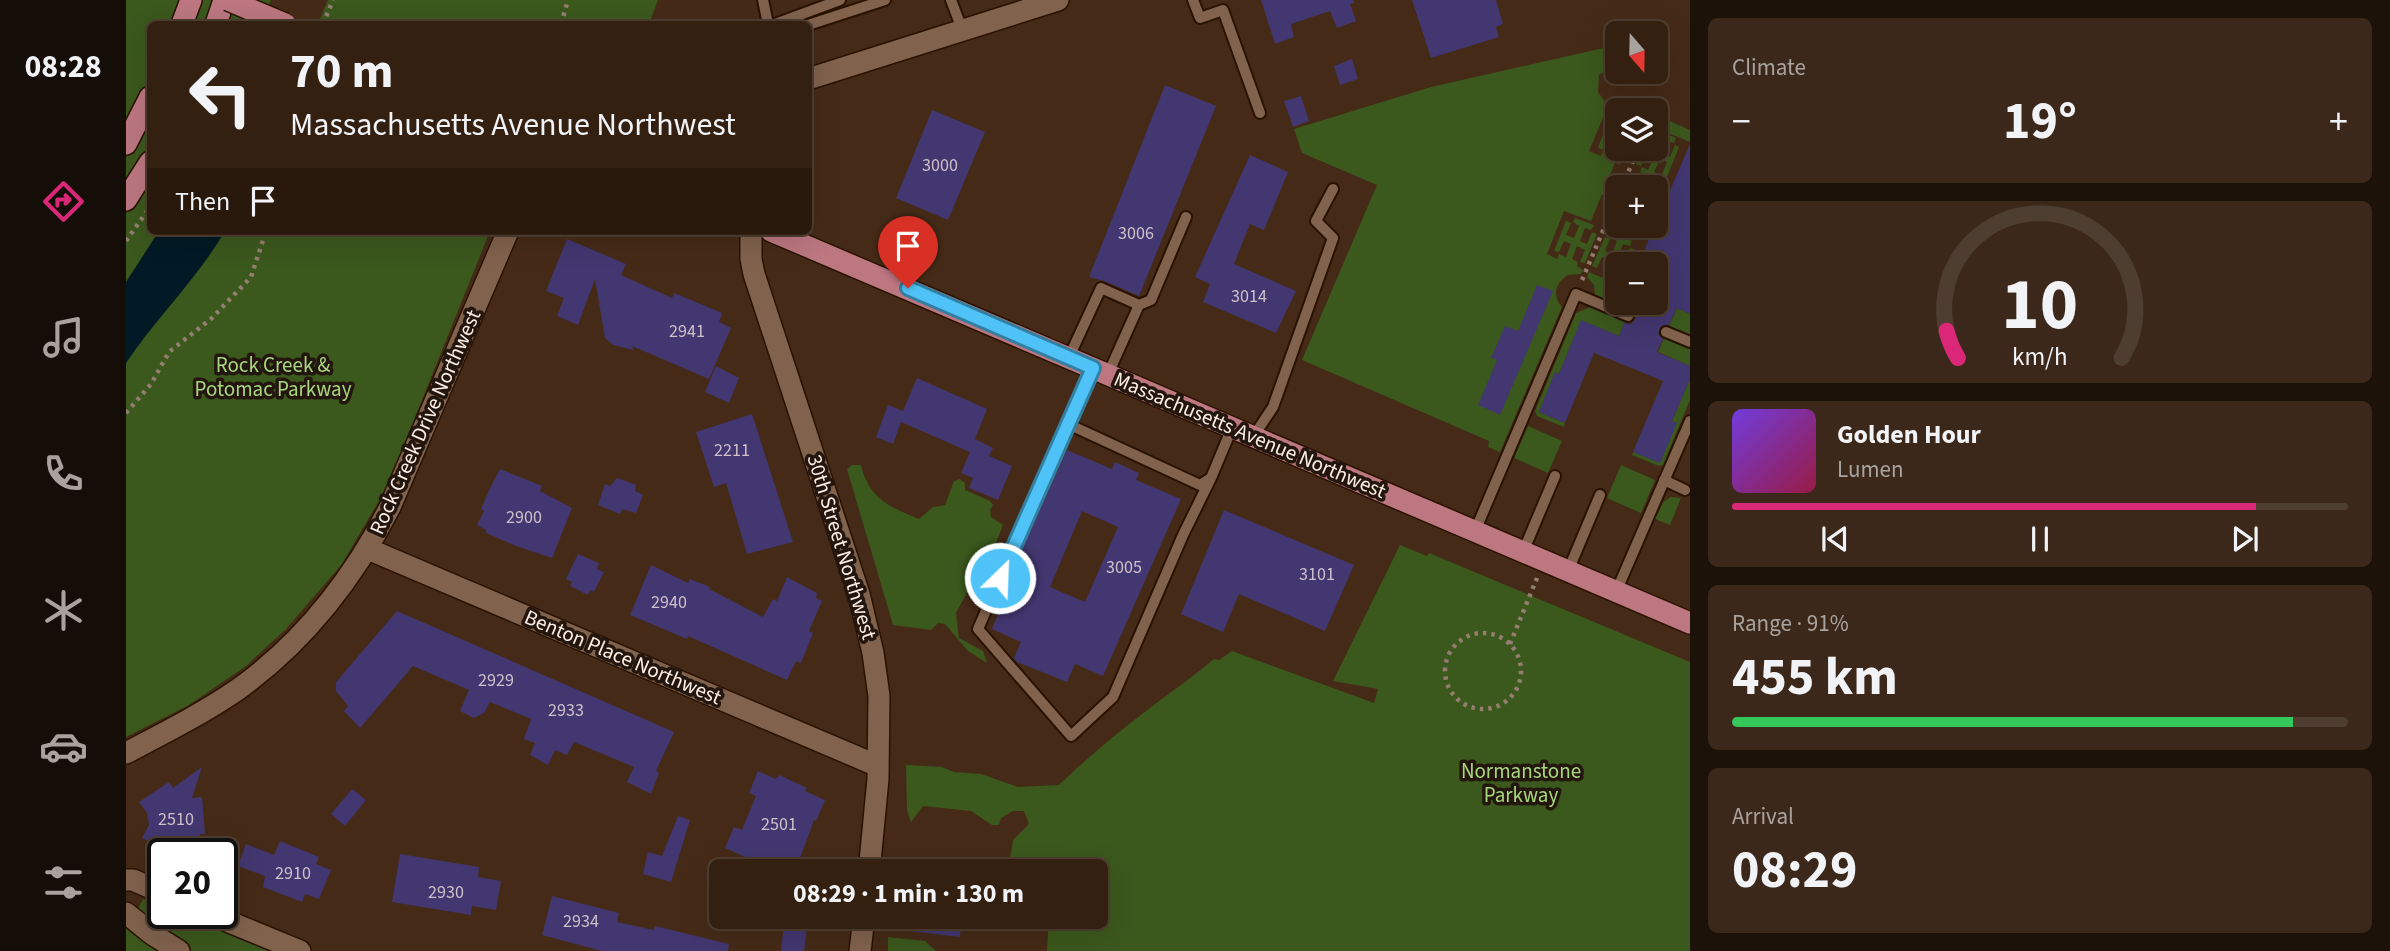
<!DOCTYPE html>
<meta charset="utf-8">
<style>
:root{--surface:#342011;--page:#3c281a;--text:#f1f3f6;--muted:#a9a39f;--line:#4e3e31;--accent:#db2777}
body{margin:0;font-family:"Source Sans 3",sans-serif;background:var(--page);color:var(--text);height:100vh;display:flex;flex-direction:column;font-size:26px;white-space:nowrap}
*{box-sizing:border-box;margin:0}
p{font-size:23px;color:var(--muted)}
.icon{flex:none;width:38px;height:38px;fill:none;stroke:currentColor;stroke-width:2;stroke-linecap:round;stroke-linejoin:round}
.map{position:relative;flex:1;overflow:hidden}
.drawer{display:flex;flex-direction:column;gap:18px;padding:18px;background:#1d1209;width:700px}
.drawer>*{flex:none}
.guide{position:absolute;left:21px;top:21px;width:665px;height:214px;border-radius:10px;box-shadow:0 7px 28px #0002,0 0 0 2px var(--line);background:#342011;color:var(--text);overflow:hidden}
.needle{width:46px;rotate:160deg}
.buttons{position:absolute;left:1479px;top:21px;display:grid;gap:14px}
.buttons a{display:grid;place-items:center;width:63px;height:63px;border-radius:10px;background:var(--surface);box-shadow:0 7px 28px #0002,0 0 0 2px var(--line);font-size:35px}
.speed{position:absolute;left:21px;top:838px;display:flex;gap:14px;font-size:35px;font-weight:700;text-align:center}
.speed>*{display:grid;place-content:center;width:91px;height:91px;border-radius:50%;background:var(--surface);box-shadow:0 7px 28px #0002,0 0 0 2px var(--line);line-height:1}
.speed .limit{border:4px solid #111;border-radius:10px;background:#fff;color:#111}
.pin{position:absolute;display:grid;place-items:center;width:60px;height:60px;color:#fff;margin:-72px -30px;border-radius:50% 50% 50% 0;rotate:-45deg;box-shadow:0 0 7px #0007}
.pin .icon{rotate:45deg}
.me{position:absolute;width:77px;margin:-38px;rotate:24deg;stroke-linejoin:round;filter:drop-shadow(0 0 5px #0008)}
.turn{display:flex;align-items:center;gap:24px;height:147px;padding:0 28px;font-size:32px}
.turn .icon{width:91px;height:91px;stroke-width:2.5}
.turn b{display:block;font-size:49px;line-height:60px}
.then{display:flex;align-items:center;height:66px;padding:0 28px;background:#0003;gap:14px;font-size:26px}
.big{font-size:52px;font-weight:700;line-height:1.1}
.drawer .widget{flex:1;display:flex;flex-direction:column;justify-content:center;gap:10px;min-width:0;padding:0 24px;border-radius:10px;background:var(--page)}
.drawer .dial{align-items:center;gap:0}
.dial svg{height:182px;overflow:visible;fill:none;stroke:var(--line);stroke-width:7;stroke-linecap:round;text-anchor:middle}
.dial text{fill:var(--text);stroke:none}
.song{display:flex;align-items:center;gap:21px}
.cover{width:84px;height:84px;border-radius:10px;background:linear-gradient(135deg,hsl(260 70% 55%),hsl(340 70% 35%))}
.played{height:7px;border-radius:4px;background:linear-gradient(90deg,var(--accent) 85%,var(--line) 85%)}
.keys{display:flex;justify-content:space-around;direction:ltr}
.heat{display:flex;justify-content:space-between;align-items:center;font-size:38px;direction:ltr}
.charge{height:10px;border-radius:5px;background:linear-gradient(90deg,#34c759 91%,var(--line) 0)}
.trip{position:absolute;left:583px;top:859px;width:399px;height:70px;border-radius:10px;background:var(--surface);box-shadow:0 7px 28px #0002,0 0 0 2px var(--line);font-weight:700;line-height:70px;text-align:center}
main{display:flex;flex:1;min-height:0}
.dock{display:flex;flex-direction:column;width:126px;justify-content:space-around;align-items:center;background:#150d07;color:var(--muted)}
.dock .icon{width:49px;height:49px}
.dock .selected{color:var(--accent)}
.dock b{font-size:32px;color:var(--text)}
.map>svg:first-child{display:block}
.green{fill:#3b581d}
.water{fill:#021a25}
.pier{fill:#452a17}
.building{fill:#423770;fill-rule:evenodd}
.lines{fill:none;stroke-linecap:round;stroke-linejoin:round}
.lane-casing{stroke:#2a1201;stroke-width:14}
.street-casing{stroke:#2a1201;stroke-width:24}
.primary-casing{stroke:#2a1201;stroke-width:24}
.path{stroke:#947e70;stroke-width:4.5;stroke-dasharray:3.5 5;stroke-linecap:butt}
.lane{stroke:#80624d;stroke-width:10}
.street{stroke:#80624d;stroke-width:21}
.primary{stroke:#bc7781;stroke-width:21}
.primary-bridge-casing{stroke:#2a1201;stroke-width:24;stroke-linecap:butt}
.primary-bridge{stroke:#bc7781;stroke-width:21}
.route-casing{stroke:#337fa1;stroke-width:18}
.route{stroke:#4fc3f7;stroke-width:12}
.labels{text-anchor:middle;stroke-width:7;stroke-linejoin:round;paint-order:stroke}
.number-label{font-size:18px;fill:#cec0c8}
.park-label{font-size:21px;fill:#a8d67f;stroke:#22160e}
.street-label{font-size:21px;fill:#fdeee5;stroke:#22160e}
</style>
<main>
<nav class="dock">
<b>08:28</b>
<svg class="icon selected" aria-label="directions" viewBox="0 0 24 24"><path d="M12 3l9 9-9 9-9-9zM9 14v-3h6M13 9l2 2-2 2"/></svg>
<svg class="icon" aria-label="music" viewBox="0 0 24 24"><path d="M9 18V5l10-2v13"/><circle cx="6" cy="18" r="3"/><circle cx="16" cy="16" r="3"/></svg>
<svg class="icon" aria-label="phone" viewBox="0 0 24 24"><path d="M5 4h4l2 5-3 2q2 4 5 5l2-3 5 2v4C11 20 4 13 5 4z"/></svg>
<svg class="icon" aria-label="climate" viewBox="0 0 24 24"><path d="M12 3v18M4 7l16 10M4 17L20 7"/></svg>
<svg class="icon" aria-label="car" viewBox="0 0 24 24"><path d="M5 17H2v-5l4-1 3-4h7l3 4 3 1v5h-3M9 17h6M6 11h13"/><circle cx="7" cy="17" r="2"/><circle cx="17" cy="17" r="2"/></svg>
<svg class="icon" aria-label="filters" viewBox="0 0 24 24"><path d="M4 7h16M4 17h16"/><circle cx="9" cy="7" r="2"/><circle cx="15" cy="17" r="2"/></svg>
</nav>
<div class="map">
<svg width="1564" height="951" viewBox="0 0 1564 951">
<rect width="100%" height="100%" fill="#452a17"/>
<path class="green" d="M 0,0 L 532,0 L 523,24 L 24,24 L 24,231 L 364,231 L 261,487 L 216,564 L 160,629 L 120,666 L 63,705 L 0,737 Z
M 1491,45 L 1491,63 L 1473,75 L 1472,92 L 1482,106 L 1463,151 L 1475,156 L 1477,151 L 1484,154 L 1489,141 L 1482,138 L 1476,150 L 1472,147 L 1484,118 L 1489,120 L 1484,132 L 1491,135 L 1492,149 L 1489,156 L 1496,159 L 1494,164 L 1489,163 L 1465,221 L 1438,211 L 1421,254 L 1431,259 L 1433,254 L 1440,257 L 1445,244 L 1438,241 L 1433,252 L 1428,251 L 1440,221 L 1445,223 L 1440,235 L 1448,238 L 1453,226 L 1447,222 L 1449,218 L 1468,225 L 1465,230 L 1459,228 L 1454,241 L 1461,244 L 1466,232 L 1471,234 L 1459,263 L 1454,262 L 1459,250 L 1451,246 L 1446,259 L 1452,262 L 1451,266 L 1457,270 L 1455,274 L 1442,275 C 1429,283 1426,296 1436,307 L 1374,452 L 1362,447 L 1363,441 L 1176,360 L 1251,185 L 1176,153 L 1168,129 L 1305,87 Z
M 1530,115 L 1564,130 L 1564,142 L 1530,128 Z
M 1531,130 L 1550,138 L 1548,143 L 1541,141 L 1536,154 L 1544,157 L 1549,145 L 1553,147 L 1541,177 L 1536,174 L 1541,162 L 1534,159 L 1528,172 L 1535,175 L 1532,180 L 1526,177 L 1524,181 L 1519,179 L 1520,175 L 1514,172 L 1516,167 L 1522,170 L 1528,157 L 1520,154 L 1515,166 L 1510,164 L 1517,149 L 1530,151 L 1536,139 L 1530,136 Z
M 1487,233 L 1506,241 L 1504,246 L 1497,244 L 1492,257 L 1499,260 L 1504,248 L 1509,250 L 1503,264 L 1489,262 L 1484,274 L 1479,272 L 1483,259 L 1476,257 L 1471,268 L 1466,266 L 1479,237 L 1484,239 L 1479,251 L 1486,254 L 1491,241 L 1485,238 Z
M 1463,272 L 1491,284 L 1491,303 L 1507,303 L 1504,310 L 1469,295 L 1468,285 L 1461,277 Z
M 1464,307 L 1499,322 L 1493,336 L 1455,321 L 1433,374 L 1429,373 L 1413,412 L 1439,423 L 1438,427 L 1411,416 L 1409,411 L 1450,313 Z
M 1551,308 L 1562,313 L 1564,311 L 1564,334 L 1543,326 Z
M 1538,338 L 1564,349 L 1564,366 L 1532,352 Z
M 1564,379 L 1564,400 L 1537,465 L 1533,466 L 1506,455 L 1507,452 L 1550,423 L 1546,421 Z
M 1402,426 L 1436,441 L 1422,473 L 1388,458 Z
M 726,465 L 735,465 C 743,499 764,507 793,519 L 807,507 L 819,505 L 828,481 L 834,479 L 839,483 L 839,490 L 864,501 L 867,505 L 864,510 L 865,517 L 877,525 L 853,588 L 843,589 L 830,613 L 833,638 L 857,651 L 861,663 L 842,651 L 819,624 L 812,623 L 805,630 L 767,625 L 721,469 Z
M 1495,465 L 1529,480 L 1515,513 L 1481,498 Z
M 1545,497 L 1555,498 L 1544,525 L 1529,519 L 1537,502 Z
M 1274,545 L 1301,556 L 1303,553 L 1564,662 L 1564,951 L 921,951 L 923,917 L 970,917 L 970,872 L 882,871 L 887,840 L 903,824 L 898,811 L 887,811 L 875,818 L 873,825 L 866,825 L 845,811 L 797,806 L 785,822 L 781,810 L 780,765 L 816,767 L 828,772 L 855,774 L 892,787 L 933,785 C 962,757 992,732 1024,708 C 1046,691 1067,677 1088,659 L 1093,660 L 1106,651 L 1248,703 L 1252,689 L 1207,681 Z
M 17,899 L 37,909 L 37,914 L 54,914 L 143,951 L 63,951 L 49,937 L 12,909 Z
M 0,909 L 34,951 L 0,951 Z
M 762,937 L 799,941 L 810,951 L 762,951 Z"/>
<path class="water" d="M 33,231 L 99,231 C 71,279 31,317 0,363 L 0,282 Z"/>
<path class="pier" d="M 145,0 L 202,0 L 192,24 L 135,24 Z"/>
<path class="building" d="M 1135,0 L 1227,0 L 1228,3 L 1224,4 L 1230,21 L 1211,28 L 1204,11 L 1165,24 L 1168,37 L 1149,44 Z
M 1286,0 L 1370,0 L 1377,24 L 1370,27 L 1373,37 L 1305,58 Z
M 1226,59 L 1232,79 L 1214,85 L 1208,66 Z
M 1039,85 L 1090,106 L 1013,296 L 978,281 L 963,277 Z
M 1175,96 L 1183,121 L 1167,127 L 1158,101 Z
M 806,110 L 859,132 L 822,220 L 770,198 Z
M 1564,144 L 1564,314 L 1551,308 L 1543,325 L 1535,326 L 1532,334 L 1537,339 L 1531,352 L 1564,366 L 1564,379 L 1546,421 L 1551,423 L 1534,463 L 1507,452 L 1537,381 L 1503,367 L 1468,353 L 1439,423 L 1413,412 L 1429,372 L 1433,374 L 1455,320 L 1493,336 L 1498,323 L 1504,324 L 1509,320 L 1510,314 L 1505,309 L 1507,303 L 1530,303 L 1530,264 L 1513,264 L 1525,234 L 1521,233 L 1524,226 L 1530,226 L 1530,214 L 1538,194 L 1542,195 Z
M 1124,155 L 1162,172 L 1138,230 L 1124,224 L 1108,264 L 1170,291 L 1150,333 L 1077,302 L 1084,284 L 1069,277 Z
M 441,239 L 500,264 L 495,275 L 546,298 L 548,293 L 596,313 L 593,322 L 605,328 L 583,379 L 506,346 L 508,350 L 487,345 L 479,338 L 469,279 L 452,325 L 431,316 L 438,298 L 420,291 Z
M 1411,285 L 1427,291 L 1374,415 L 1352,405 L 1371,360 L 1365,358 L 1379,326 L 1392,331 Z
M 590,366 L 613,378 L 603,403 L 579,392 Z
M 791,378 L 861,409 L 849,439 L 867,448 L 863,456 L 886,466 L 872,500 L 843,488 L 847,478 L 835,473 L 844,452 L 775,422 L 767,444 L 750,437 L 762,405 L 777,411 Z
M 626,414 L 667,542 L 621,554 L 600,483 L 588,487 L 570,432 Z
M 941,450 L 986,469 L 989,462 L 1013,473 L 1010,480 L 1055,499 L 977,676 L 949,664 L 941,682 L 891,662 L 888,658 L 895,642 L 866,629 L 872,614 L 869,612 L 877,593 L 881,594 L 898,553 L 895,552 ZM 956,511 L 992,527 L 959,602 L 924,587 Z
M 374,469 L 416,486 L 414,491 L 446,508 L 426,558 L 390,546 L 360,533 L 360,530 L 351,525 L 358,511 L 355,509 L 364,488 Z
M 491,478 L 510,485 L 509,491 L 517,495 L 510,513 L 496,509 L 494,514 L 472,505 L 479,484 L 484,486 Z
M 1098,510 L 1228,565 L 1199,631 L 1113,594 L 1097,632 L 1055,614 Z
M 452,554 L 473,563 L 471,569 L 478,572 L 468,592 L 464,590 L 462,595 L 444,586 L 446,582 L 440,579 Z
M 525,565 L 562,583 L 564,579 L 584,587 L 583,589 L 637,617 L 647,599 L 651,601 L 661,577 L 691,593 L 690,598 L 696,601 L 683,631 L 687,633 L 675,663 L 670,661 L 661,680 L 562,636 L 561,639 L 504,615 Z
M 271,611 L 548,732 L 530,771 L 533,773 L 525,794 L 501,782 L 508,767 L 448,742 L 441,755 L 429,750 L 422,765 L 404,755 L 409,743 L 398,739 L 405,719 L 364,702 L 358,713 L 348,718 L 334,711 L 343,690 L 287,666 L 234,728 L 218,711 L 222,706 L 210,691 L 210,682 Z
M 76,767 L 66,798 L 76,797 L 79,834 L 74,834 L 74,848 L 65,854 L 49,854 L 16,838 L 23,825 L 21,813 L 13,802 L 43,782 L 47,788 Z
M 632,771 L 650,779 L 653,775 L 681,788 L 679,791 L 699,800 L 690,821 L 688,820 L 669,872 L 634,872 L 624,867 L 626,860 L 599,848 L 608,827 L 616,830 L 630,796 L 623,793 Z
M 226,789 L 240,800 L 219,826 L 205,814 Z
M 552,816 L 564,820 L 545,882 L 517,874 L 522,852 L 536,856 Z
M 154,841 L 193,857 L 190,864 L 205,870 L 193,899 L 179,894 L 176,902 L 137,887 L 139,876 L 112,866 L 120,844 L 148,855 Z
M 274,854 L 353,867 L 352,877 L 375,881 L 370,910 L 346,906 L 345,915 L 266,902 Z
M 426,896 L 493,913 L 491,922 L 528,930 L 529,926 L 603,944 L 602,951 L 476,951 L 416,935 Z
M 767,917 L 836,917 L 834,937 L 767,929 Z
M 658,924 L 681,927 L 678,951 L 655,951 Z"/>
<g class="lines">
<defs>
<path id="lane" d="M 637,0 L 642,24
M 825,0 L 836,29
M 1067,0 L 1074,18 L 1097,10 L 1134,113
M 649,24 L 714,0
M 682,25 L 759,0
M 1013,305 L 1025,300 L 1060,217
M 1540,332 L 1564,342
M 943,357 L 975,288 L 1013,305 L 982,374
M 967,367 L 852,629 L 945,736 L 987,697 L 1057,535 L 1085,478
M 942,424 L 1074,485 L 1085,478 L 1106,428
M 1127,437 L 1147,407 L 1207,238 L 1190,221 L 1207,189
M 1538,480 L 1559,490
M 1349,531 L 1450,294 L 1502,316
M 1397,552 L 1429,476
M 1442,571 L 1474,495
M 1490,592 L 1564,421"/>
<path id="street" d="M 682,79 L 932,0
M 625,231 L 625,259 L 628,274 L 733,594 L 747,653 L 753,696 L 752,779 L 743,872
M 242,549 L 752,766
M 0,753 C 38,733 76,714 111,690 C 177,643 227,579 264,507 L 382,231
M 0,880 L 7,880 L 37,893
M 0,913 L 26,934 L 53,951
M 84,914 L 174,951
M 734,951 L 738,917"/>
<path id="primary" d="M 56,24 L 65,0
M 90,24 L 98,0
M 0,144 L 24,97
M 0,200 L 24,162
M 645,231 L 1564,623"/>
</defs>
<use href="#lane" class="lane-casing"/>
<use href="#street" class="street-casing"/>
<use href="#primary" class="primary-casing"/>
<path class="path" d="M 197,24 L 207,0
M 435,24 L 442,0
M 1496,187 L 1512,149
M 1477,192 L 1491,197
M 0,241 L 24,207
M 1456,280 L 1491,198
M 0,413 L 25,384 L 43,352 L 86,318 L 125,277 L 140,231
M1319 671a38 38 0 1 1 76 0a38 38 0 1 1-76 0Z
M 1384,644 L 1411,578"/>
<use href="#lane" class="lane"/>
<use href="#street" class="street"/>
<use href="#primary" class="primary"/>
<defs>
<path id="primary-bridge" d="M 102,0 L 159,24"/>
</defs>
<use href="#primary-bridge" class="primary-bridge-casing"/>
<use href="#primary-bridge" class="primary-bridge"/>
</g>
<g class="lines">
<defs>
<path id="route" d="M 782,288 L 967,368 L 874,578"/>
</defs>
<use href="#route" class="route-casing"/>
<use href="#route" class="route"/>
</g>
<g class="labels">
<g class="number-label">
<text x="814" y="171">3000</text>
<text x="1010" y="239">3006</text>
<text x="1123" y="302">3014</text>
<text x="561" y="337">2941</text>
<text x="606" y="456">2211</text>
<text x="398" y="523">2900</text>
<text x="998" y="573">3005</text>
<text x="1191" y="580">3101</text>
<text x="543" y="608">2940</text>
<text x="370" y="686">2929</text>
<text x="440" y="716">2933</text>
<text x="50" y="825">2510</text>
<text x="653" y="830">2501</text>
<text x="167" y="879">2910</text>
<text x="320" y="898">2930</text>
<text x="455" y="927">2934</text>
</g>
<g class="park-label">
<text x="147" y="372">Rock Creek &amp;<tspan x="147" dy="24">Potomac Parkway</tspan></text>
<text x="1395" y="778">Normanstone<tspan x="1395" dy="24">Parkway</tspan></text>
</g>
<g class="street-label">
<text transform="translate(299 422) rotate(-66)" y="7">Rock Creek Drive Northwest</text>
<text transform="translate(1124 435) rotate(23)" y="7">Massachusetts Avenue Northwest</text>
<text transform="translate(716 547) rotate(73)" y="7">30th Street Northwest</text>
<text transform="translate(497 657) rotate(23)" y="7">Benton Place Northwest</text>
</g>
</g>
</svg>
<div class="buttons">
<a><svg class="needle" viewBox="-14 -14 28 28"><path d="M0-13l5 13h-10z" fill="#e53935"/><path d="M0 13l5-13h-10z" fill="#a9a39f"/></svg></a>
<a><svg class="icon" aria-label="layers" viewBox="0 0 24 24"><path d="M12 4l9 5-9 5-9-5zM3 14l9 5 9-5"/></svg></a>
<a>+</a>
<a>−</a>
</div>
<div class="speed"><div class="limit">20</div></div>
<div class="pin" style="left:782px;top:288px;background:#d93025"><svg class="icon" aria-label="arrive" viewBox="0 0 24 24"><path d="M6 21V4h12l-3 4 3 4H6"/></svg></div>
<svg class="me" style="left:874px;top:578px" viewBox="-20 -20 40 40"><circle r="17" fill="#4fc3f7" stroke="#fff" stroke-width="3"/><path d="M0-11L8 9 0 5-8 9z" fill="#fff"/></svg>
<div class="trip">08:29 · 1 min · 130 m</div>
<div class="guide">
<div class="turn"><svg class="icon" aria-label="left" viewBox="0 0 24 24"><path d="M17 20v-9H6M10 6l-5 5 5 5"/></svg><div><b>70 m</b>Massachusetts Avenue Northwest</div></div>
<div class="then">Then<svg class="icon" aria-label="arrive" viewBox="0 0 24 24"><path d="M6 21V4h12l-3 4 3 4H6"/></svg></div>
</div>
</div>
<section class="drawer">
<div class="widget"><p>Climate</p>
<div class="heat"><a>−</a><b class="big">19°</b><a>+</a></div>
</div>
<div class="widget dial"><svg viewBox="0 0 100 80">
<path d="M14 69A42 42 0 1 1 86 69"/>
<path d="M14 69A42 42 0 0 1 9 57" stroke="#db2777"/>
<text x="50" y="56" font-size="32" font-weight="700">10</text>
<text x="50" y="72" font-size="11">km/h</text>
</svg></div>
<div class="widget">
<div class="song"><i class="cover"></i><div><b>Golden Hour</b><p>Lumen</p></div></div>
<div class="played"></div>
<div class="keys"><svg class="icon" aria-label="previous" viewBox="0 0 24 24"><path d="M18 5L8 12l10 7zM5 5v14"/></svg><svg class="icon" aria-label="pause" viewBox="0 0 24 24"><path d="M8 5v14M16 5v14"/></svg><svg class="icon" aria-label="next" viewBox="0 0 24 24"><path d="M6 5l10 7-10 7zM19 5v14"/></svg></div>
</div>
<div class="widget"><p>Range · 91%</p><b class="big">455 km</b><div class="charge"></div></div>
<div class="widget"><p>Arrival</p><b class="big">08:29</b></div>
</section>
</main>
